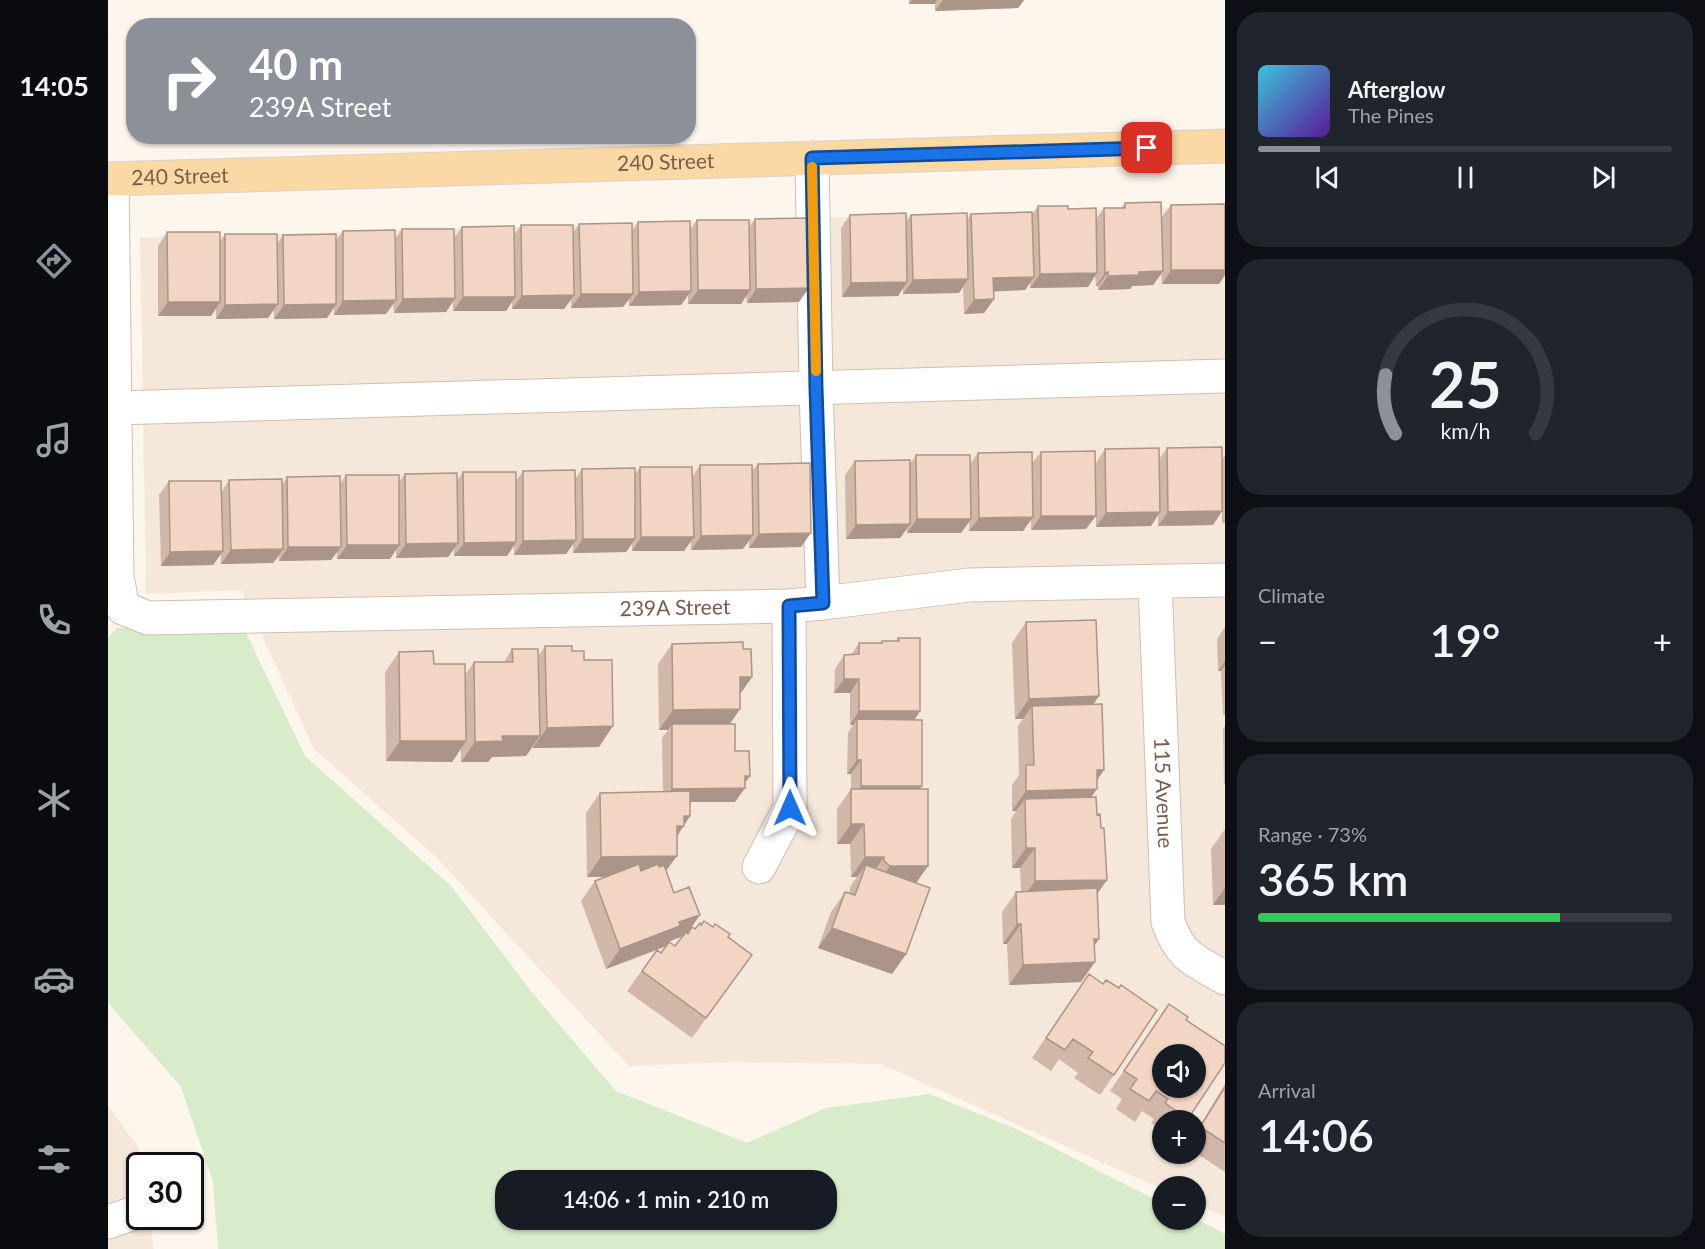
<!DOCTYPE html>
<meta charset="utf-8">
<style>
:root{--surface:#171b24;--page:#20242c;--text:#f1f3f6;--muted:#9ea1a6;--line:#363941;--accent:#8c9099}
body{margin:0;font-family:Lato,sans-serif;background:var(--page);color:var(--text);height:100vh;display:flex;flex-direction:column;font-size:22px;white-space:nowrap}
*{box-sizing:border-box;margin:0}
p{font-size:20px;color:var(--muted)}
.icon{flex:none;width:33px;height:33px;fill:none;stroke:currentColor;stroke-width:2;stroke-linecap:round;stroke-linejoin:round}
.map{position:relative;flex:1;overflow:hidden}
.panel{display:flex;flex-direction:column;gap:12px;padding:12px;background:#0d0f14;width:480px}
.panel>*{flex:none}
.hud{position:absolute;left:18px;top:18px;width:570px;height:126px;border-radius:24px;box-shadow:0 2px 4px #0004;background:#8c9099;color:#fff;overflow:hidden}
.controls{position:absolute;left:1044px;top:1044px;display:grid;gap:12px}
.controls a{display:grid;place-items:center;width:54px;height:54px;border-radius:50%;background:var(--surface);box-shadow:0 2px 4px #0004;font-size:30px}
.speed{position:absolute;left:18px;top:1152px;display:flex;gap:12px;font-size:30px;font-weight:700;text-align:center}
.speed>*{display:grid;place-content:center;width:78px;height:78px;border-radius:50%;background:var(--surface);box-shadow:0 2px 4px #0004;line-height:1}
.speed .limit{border:3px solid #111;border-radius:9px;background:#fff;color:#111}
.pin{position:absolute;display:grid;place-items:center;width:51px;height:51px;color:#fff;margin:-26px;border-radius:12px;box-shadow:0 3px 9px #0006}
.me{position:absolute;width:66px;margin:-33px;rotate:0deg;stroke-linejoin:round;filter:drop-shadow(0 0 4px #0008)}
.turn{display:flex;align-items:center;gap:21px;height:126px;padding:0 24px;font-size:27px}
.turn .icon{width:78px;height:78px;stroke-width:2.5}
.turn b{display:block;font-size:42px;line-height:51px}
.big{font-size:45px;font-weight:600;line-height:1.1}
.panel .widget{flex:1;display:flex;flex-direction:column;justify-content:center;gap:9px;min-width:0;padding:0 21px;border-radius:24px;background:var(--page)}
.panel .dial{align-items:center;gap:0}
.dial svg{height:156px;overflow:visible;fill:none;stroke:var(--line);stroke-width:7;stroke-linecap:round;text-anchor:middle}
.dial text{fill:var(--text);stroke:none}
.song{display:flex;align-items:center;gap:18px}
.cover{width:72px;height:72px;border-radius:9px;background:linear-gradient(135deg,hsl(190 70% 55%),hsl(270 70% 35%))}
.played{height:6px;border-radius:3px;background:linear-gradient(90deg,var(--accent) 15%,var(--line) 15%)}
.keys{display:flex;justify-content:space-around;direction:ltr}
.heat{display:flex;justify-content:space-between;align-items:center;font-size:33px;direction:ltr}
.charge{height:9px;border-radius:4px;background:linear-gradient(90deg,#34c759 73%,var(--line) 0)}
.trip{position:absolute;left:387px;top:1170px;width:342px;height:60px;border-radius:24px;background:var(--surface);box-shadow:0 2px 4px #0004;font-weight:600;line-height:60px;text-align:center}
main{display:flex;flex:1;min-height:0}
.tab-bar{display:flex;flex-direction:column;width:108px;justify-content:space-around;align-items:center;background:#090b0e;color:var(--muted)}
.tab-bar .icon{width:42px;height:42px}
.tab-bar .selected{color:var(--accent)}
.tab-bar b{font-size:27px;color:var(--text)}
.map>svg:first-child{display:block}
.residential{fill:#f5e8da;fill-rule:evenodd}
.green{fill:#d8ecc9;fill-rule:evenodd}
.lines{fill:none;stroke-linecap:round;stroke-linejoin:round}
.minor-casing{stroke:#d1beb0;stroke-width:35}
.major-casing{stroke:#dad1cd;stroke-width:35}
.minor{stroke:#fff;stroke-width:33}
.major{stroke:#fbd9a5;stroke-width:33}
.wall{fill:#d1b7a8;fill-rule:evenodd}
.shaded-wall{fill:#aa9588}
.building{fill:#f3d5c3;stroke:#aa9588;stroke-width:1.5;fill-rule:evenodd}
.route-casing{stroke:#114b97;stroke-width:15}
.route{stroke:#1a73e8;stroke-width:10}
.slow{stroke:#f59e0b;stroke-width:10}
.labels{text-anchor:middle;stroke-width:6;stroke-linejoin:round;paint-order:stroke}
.street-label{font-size:21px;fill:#7a5c4d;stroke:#fffaf3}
</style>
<main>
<nav class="tab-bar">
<b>14:05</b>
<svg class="icon selected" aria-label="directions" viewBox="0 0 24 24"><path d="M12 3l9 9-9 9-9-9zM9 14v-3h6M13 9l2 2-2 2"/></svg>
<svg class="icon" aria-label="music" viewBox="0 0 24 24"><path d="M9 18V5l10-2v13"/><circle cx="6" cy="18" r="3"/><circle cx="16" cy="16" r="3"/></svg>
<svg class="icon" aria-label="phone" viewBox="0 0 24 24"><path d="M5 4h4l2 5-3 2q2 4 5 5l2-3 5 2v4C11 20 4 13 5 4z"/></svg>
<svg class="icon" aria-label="climate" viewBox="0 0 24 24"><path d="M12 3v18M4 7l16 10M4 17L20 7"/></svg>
<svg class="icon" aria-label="car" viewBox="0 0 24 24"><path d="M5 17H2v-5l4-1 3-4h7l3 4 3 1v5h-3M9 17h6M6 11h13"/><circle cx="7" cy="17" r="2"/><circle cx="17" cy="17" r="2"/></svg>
<svg class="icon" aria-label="filters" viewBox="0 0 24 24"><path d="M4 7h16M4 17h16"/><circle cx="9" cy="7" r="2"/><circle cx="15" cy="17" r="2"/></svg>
</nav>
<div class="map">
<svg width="1117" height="1249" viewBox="0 0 1117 1249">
<rect width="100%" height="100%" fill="#fdf6ec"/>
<path class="residential" d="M 1117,206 L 1117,1217 L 1088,1204 L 1088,1186 L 1054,1186 L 1054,1189 L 773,1064 L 624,1062 L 521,1066 L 328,857 L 206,749 L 133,590 L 38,594 L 32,238 ZM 1054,1054 L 1088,1054 L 1088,1088 L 1054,1088 ZM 1054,1120 L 1088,1120 L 1088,1154 L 1054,1154 Z
M 0,1106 L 30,1147 L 33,1165 L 32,1216 L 41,1217 L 46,1249 L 0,1249 Z"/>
<path class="green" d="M 134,624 L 197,756 L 343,886 L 427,996 L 508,1091 L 639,1143 L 718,1108 L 822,1094 L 908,1129 L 1054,1203 L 1054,1220 L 1088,1219 L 1117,1234 L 1117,1249 L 110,1249 L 105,1182 L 73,1087 L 0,1003 L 0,637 L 9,628 ZM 398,1180 L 718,1180 L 718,1220 L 398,1220 Z"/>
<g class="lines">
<defs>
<g id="minor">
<path d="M 704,158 L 708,388 L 715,603"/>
<path d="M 4,179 L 9,577 L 15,608"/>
<path d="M 7,408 L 1117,376"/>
<path id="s1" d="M 1047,581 L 1060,922 C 1073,958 1086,960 1117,978"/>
<path id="s2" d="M 15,608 L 40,618 L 681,606 L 715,603 L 861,585 L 1117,580"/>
<path d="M 651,867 L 682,808 L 681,606"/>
<path d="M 0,1222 L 32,1211"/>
</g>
<g id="major">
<path id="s3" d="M 0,179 L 1117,146"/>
</g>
</defs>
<use href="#minor" class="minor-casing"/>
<use href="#major" class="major-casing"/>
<use href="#minor" class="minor"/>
<use href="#major" class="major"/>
</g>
<path class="wall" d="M 801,0 L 916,0 L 910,8 L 827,11 L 827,4 L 801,4 Z
M 1017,203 L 1054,217 L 1063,205 L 1117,204 L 1117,275 L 1111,284 L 1054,284 L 1053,274 L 1045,285 L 1024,286 L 1022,289 L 990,290 L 990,286 L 988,286 L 987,275 L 980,287 L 922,288 L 922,283 L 917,290 L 885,291 L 886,299 L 876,313 L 856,314 L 855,286 L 851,293 L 795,294 L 795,288 L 790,296 L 734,297 L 733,228 L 742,215 L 798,222 L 803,215 L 859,220 L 863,214 L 924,215 L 930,206 L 960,209 L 988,219 L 996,208 L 1013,208 Z
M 647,219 L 691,302 L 639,303 L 638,295 L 633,304 L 580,304 L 580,295 L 573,305 L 521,306 L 521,299 L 515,307 L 463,308 L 463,300 L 456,309 L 404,309 L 404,301 L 398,311 L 345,311 L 345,302 L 338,312 L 286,313 L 285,304 L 278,314 L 226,315 L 226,308 L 219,318 L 166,319 L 166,308 L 160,318 L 108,319 L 108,309 L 103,316 L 50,316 L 50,246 L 59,232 L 112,241 L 117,234 L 169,244 L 175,235 L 228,240 L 235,231 L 287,239 L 294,229 L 346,238 L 354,227 L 406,235 L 413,225 L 465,233 L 471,224 L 524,231 L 530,222 L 582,230 L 589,220 L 641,227 Z
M 1059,448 L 1114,459 L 1117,455 L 1117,523 L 1114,523 L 1114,511 L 1105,525 L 1050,526 L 1050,515 L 1043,526 L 988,527 L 988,463 L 997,449 L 1051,459 Z
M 933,452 L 978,529 L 923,530 L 923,519 L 915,531 L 861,531 L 861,522 L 853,533 L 799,533 L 799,529 L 792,538 L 738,539 L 737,475 L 747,461 L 802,464 L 808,455 L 862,464 L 870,453 L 924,463 Z
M 650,464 L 693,547 L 641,548 L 641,541 L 635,549 L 583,550 L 583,541 L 576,551 L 524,551 L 524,544 L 518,552 L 465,553 L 465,544 L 458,554 L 406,555 L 406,546 L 399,556 L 346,556 L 346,549 L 340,557 L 288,558 L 288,550 L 282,559 L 229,559 L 229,551 L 223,560 L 171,561 L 171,556 L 165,563 L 113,564 L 113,554 L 105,565 L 53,566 L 51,495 L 61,481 L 114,491 L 121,480 L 174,485 L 179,477 L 232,484 L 238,475 L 291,482 L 297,474 L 349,481 L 355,472 L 408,481 L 415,471 L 467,479 L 474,469 L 527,475 L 532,467 L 585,476 L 592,465 L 644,471 Z
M 918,622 L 986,704 L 989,780 L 983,798 L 990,893 L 991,939 L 987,945 L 973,982 L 901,985 L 899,944 L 895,944 L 894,912 L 908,892 L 913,891 L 912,868 L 904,868 L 903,819 L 908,811 L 904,811 L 904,785 L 911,775 L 910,726 L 915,719 L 907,719 L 904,643 Z
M 1117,627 L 1117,715 L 1115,715 L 1113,671 L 1110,671 L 1109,639 Z
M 790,638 L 812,711 L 806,720 L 811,789 L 820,866 L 808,883 L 798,954 L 784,974 L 710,948 L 723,912 L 737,892 L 741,893 L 743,885 L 749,877 L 743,877 L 742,844 L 729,844 L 729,809 L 743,789 L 743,774 L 739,774 L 740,733 L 745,725 L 742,725 L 742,693 L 726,693 L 727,669 L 736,655 L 743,655 L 751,643 L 772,643 L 774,641 L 788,641 Z
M 564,644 L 635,649 L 644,677 L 632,694 L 632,709 L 622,724 L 627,751 L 642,776 L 637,783 L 627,802 L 582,802 L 582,816 L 569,837 L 558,871 L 566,893 L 592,915 L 579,933 L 580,934 L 587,929 L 620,937 L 644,955 L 584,1038 L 519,991 L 549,950 L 498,969 L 473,901 L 487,881 L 498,877 L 479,877 L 478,813 L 492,793 L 555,791 L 554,738 L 560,730 L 551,730 L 550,664 ZM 575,936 L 567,946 L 553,953 L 549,950 L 558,946 L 562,941 Z
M 437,646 L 464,651 L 476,660 L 491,747 L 425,748 L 425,746 L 418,756 L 384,757 L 380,762 L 353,762 L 353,749 L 344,762 L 278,761 L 277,672 L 291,652 L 357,675 L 366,662 L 396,662 L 404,649 L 431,655 Z
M 1117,726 L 1117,784 L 1116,784 L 1115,729 Z
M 1117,829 L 1117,905 L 1105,905 L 1103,849 Z
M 967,994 L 1006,1075 L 992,1095 L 966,1078 L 970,1073 L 951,1059 L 943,1071 L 924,1058 Z
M 1061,1004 L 1078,1020 L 1117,1063 L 1078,1120 L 1054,1120 L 1054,1131 L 1043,1123 L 1046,1119 L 1034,1111 L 1027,1122 L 1008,1109 L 1014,1099 L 1002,1091 Z
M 1117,1084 L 1117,1172 L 1088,1153 L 1088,1132 Z"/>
<path class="shaded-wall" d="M 804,0 L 829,0 L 827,4 L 801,4 Z
M 835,0 L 916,0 L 910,8 L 827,11 Z
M 1063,270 L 1117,270 L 1117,275 L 1111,284 L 1054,284 Z
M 1055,271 L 1045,285 L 1024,286 L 1022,289 L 990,290 L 1000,276 L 1031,272 Z
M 1000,272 L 990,286 L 988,286 L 997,273 Z
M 989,273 L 980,287 L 922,288 L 932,274 Z
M 926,277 L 917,290 L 875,292 L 885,278 Z
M 860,279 L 851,293 L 795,294 L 805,280 Z
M 799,282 L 790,296 L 734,297 L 743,283 Z
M 701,288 L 691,302 L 639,303 L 648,289 Z
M 590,290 L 642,290 L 633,304 L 580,304 Z
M 583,291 L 573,305 L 521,306 L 531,292 Z
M 473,294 L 525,294 L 515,307 L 463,308 Z
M 466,295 L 456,309 L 404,309 L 414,296 Z
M 355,297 L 407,297 L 398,311 L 345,311 Z
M 347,298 L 338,312 L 286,313 L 295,299 Z
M 886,299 L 876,313 L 856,314 L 866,300 Z
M 288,300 L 278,314 L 226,315 L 235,301 Z
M 60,302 L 112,302 L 103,316 L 50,316 Z
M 170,304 L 160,318 L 108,319 L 117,305 Z
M 228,304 L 219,318 L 166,319 L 176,305 Z
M 1114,511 L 1105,525 L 1050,526 L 1060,512 Z
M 1052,512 L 1043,526 L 988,527 L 998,513 Z
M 933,516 L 988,516 L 978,529 L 923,530 Z
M 925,517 L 915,531 L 861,531 L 871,518 Z
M 809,519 L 863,519 L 853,533 L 799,533 Z
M 802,524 L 792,538 L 738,539 L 748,525 Z
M 703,533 L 693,547 L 641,548 L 651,534 Z
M 645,535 L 635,549 L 583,550 L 593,536 Z
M 533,537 L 586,537 L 576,551 L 524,551 Z
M 475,539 L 527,539 L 518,552 L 465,553 Z
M 468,540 L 458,554 L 406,555 L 415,541 Z
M 408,542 L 399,556 L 346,556 L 356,543 Z
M 350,543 L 340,557 L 288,558 L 298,544 Z
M 239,545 L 291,545 L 282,559 L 229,559 Z
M 180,547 L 233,547 L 223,560 L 171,561 Z
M 175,549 L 165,563 L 113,564 L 123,550 Z
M 115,551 L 105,565 L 53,566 L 62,552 Z
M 1117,661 L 1117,665 L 1113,671 L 1110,671 Z
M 632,677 L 644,677 L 630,697 Z
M 736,679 L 751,679 L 742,693 L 726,693 Z
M 991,696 L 977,717 L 924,706 L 915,719 L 907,719 L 921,699 Z
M 632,709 L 618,729 L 564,724 L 560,730 L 551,730 L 565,710 Z
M 751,711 L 812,711 L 803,725 L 749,719 L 745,725 L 742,725 Z
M 505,726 L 491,747 L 425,748 L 439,728 Z
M 394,736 L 432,736 L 418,756 L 384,757 L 380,762 L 353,762 L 367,742 Z
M 292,741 L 358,741 L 344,762 L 278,761 Z
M 749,760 L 753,760 L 743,774 L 739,774 Z
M 989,770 L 996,770 L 983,789 L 989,789 L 975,809 L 917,799 L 908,811 L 904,811 L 918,791 Z
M 637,776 L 642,776 L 633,788 L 637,788 L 627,802 L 555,802 L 564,789 Z
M 753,786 L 814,786 L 804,800 L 743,800 Z
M 576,816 L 582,816 L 562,846 L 554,846 Z
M 743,824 L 756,824 L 742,844 L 729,844 Z
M 918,848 L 927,848 L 912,868 L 904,868 Z
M 569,856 L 554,876 L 479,877 L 493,857 Z
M 757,857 L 776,857 L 762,877 L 758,865 L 749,877 L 743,877 Z
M 782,866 L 820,866 L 806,886 L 768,886 Z
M 999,880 L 985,900 L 913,901 L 927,881 Z
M 1117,888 L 1117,905 L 1105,905 Z
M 592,915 L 578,935 L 562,941 L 558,946 L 498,969 L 512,949 L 571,922 Z
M 909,924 L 913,924 L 899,944 L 895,944 Z
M 724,928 L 798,954 L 784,974 L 710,948 Z
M 986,939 L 991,939 L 977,959 Z
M 987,962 L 973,982 L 901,985 L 915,965 Z"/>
<path class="building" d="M 1053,202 L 1055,271 L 1031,272 L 1031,275 L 1000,276 L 1000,272 L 997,273 L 996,208 L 1017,208 L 1017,203 Z
M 1117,204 L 1117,270 L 1063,270 L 1063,205 Z
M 930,206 L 960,206 L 960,209 L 988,208 L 989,273 L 932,274 Z
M 924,212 L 926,277 L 885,278 L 886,299 L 866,300 L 863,214 Z
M 798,213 L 799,282 L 743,283 L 742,215 Z
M 859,213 L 860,279 L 805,280 L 803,215 Z
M 700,218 L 701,288 L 648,289 L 647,219 Z
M 589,220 L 641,220 L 642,290 L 590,290 Z
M 582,221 L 583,291 L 531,292 L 530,222 Z
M 524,223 L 525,294 L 473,294 L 471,224 Z
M 413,225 L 465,225 L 466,295 L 414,296 Z
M 406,226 L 407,297 L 355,297 L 354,227 Z
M 294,229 L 346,229 L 347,298 L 295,299 Z
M 287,230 L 288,300 L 235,301 L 235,231 Z
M 59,232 L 112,232 L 112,302 L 60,302 Z
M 117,234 L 169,234 L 170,304 L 117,305 Z
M 228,234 L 228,304 L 176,305 L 175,235 Z
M 1114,447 L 1114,511 L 1060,512 L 1059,448 Z
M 1051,448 L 1052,512 L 998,513 L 997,449 Z
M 987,451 L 988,516 L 933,516 L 933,452 Z
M 924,452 L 925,517 L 871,518 L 870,453 Z
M 808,455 L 862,455 L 863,519 L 809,519 Z
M 802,460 L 802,524 L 748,525 L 747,461 Z
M 702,463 L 703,533 L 651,534 L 650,464 Z
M 592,465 L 644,465 L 645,535 L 593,536 Z
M 532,467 L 584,467 L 586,537 L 533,537 Z
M 527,468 L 527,539 L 475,539 L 474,469 Z
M 467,470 L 468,540 L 415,541 L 415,471 Z
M 355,472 L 408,472 L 408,542 L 356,543 Z
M 349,473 L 350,543 L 298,544 L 297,474 Z
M 238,475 L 291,475 L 291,545 L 239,545 Z
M 232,476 L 233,547 L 180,547 L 179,477 Z
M 174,479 L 175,549 L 123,550 L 121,480 Z
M 61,481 L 113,481 L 115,551 L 62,552 Z
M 988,620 L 991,696 L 921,699 L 918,622 Z
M 790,638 L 812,638 L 812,711 L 751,711 L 751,679 L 736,679 L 736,655 L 751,654 L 751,643 L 774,643 L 774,641 L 791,641 Z
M 635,642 L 635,649 L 643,649 L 644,677 L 632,677 L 632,709 L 565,710 L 564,644 Z
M 437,646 L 464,646 L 464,651 L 476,651 L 476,660 L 504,660 L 505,726 L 439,728 Z
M 404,649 L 430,649 L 432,736 L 394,736 L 395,741 L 367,742 L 366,662 L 405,662 Z
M 325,651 L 326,664 L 357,664 L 358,741 L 292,741 L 291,652 Z
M 994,704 L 996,770 L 989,770 L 989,789 L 918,791 L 918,765 L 926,765 L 924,706 Z
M 749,719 L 814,720 L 814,786 L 753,786 L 753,760 L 749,760 Z
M 564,724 L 627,724 L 627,751 L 641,751 L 642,776 L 637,776 L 637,788 L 564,789 Z
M 743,789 L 820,789 L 820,866 L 782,866 L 776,861 L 776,857 L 757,857 L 756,824 L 743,824 Z
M 582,791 L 582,816 L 576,816 L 576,826 L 569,826 L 569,856 L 493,857 L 492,793 Z
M 988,797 L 989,815 L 992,814 L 993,828 L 996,828 L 999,880 L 927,881 L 927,848 L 918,848 L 917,799 Z
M 531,864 L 533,871 L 550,864 L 551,867 L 556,865 L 566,893 L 581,887 L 592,915 L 571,922 L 572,926 L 512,949 L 487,881 Z
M 758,865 L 822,888 L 798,954 L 724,928 L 737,892 L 747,895 Z
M 989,888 L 991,939 L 986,939 L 987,962 L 915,965 L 913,924 L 909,924 L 908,892 Z
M 596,921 L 605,927 L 607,924 L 622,934 L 620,937 L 644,955 L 598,1018 L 534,971 L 549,950 L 553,953 L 561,942 L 567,946 L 578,932 L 580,934 L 584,927 L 587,929 L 592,923 L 593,925 Z
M 981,974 L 995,984 L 998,980 L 1011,988 L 1013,985 L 1049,1010 L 1006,1075 L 980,1058 L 985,1052 L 965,1039 L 957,1050 L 938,1038 Z
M 1061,1004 L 1080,1017 L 1078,1020 L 1117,1046 L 1117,1063 L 1080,1119 L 1057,1103 L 1060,1099 L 1048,1091 L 1041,1101 L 1022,1089 L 1029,1079 L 1016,1071 ZM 1054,1054 L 1088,1054 L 1088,1088 L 1054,1088 Z
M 1117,1087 L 1117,1143 L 1092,1127 Z"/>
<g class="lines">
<defs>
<path id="route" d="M 682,808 L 681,606 L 715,603 L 708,388 L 704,158 L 1039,148"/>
</defs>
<use href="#route" class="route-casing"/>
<use href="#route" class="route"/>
<path class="slow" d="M 704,167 L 708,371"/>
</g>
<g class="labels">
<g class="street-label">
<text dy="7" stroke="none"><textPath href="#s3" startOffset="558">240 Street</textPath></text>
<text dy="7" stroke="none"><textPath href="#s3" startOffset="72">240 Street</textPath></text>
<text dy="7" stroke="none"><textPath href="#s2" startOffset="554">239A Street</textPath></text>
<text dy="7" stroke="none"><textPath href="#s1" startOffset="212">115 Avenue</textPath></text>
</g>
</g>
</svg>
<div class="controls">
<a><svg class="icon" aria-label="sound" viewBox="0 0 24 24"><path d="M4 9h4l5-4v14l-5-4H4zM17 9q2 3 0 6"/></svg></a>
<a>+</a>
<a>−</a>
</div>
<div class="speed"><div class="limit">30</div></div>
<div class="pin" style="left:1039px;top:148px;background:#d93025"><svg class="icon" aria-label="arrive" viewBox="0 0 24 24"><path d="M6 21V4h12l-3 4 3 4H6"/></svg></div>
<svg class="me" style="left:682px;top:808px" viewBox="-20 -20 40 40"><path d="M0-17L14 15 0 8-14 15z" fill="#1a73e8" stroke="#fff" stroke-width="4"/></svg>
<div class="trip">14:06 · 1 min · 210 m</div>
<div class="hud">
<div class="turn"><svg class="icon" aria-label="right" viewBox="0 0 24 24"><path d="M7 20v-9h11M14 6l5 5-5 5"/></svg><div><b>40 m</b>239A Street</div></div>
</div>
</div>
<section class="panel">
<div class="widget">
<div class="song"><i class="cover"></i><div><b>Afterglow</b><p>The Pines</p></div></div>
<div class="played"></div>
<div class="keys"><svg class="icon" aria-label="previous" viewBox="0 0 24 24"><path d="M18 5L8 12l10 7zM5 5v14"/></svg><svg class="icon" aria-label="pause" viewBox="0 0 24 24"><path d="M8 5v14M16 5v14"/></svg><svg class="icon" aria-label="next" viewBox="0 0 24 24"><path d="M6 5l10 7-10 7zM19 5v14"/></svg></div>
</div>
<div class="widget dial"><svg viewBox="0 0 100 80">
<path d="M14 69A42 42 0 1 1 86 69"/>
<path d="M14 69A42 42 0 0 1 9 39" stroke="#8c9099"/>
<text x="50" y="56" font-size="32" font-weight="700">25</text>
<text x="50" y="72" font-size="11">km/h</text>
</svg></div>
<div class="widget"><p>Climate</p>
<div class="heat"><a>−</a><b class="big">19°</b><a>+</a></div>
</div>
<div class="widget"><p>Range · 73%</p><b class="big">365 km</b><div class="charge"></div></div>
<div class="widget"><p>Arrival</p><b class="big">14:06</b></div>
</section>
</main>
